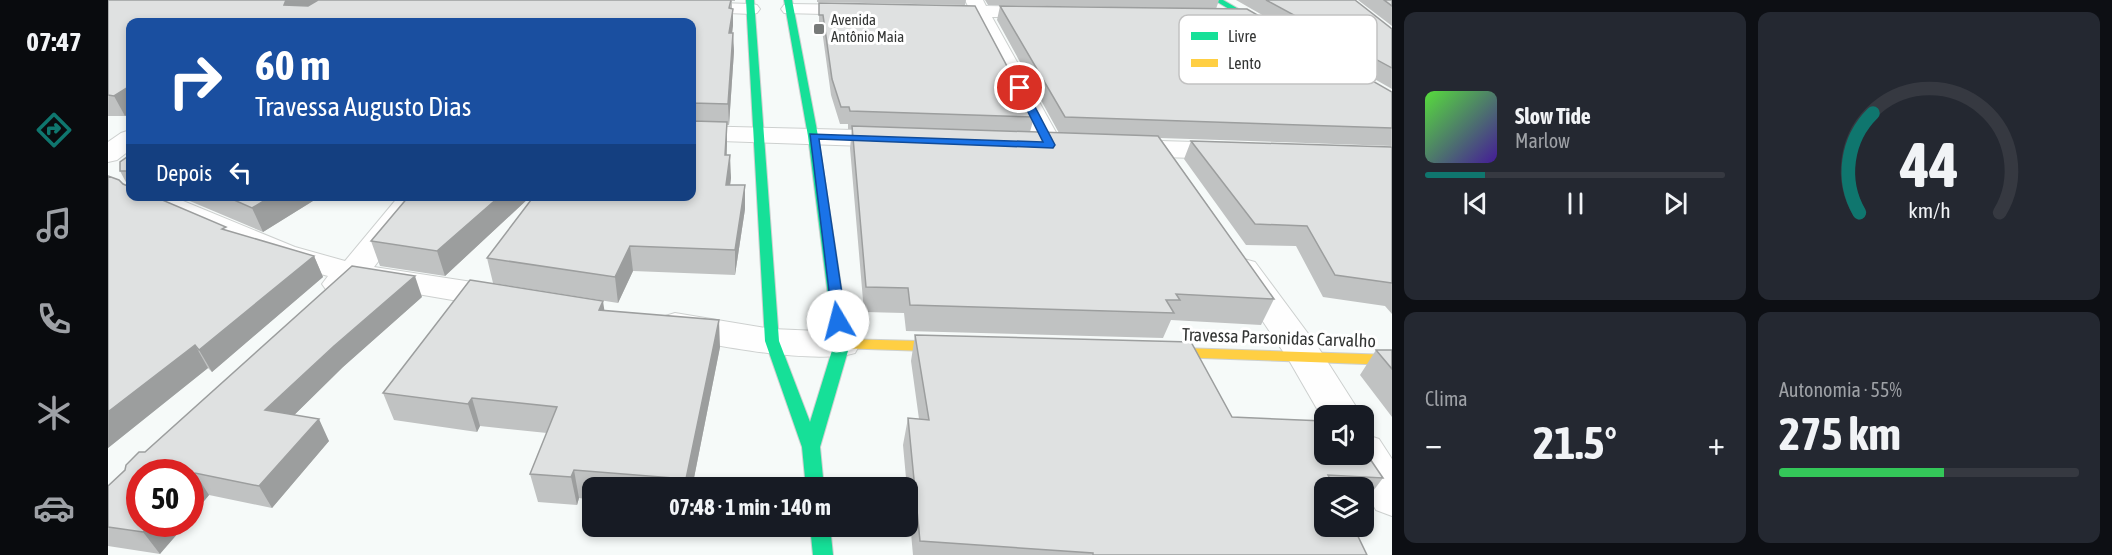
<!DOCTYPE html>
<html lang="pt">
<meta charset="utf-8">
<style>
:root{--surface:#171b24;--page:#242831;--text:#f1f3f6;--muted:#9ea1a6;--line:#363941;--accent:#0f766e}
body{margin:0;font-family:"Asap Condensed",sans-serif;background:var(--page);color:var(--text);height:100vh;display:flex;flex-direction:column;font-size:22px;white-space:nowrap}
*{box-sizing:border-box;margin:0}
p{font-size:20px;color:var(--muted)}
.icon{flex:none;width:33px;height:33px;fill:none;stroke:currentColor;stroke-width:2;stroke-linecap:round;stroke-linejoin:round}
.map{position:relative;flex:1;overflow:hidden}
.drawer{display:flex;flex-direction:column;gap:12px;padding:12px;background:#0d0f14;width:720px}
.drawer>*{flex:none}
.top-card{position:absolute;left:18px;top:18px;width:570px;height:183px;border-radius:12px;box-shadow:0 3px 9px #0003;background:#1a4fa0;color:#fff;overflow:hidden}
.buttons{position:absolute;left:1206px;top:405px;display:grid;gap:12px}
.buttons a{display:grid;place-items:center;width:60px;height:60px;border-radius:12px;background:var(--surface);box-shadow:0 3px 9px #0003;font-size:30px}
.speed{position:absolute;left:18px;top:459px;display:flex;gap:12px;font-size:30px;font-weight:700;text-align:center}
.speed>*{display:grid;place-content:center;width:78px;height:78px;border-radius:50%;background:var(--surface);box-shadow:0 3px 9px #0003;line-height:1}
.speed .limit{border:9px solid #d22;background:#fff;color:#111}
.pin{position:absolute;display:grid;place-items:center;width:51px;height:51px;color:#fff;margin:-26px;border:3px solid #fff;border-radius:50%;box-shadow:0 2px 6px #0007}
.me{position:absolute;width:66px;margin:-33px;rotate:352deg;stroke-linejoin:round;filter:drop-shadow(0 0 4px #0008)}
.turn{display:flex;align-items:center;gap:21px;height:126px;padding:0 30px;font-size:27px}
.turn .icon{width:78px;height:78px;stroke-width:2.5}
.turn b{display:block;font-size:42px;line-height:51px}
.then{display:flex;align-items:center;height:57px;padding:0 30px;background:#0003;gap:12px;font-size:22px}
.big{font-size:45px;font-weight:700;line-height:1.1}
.drawer .tile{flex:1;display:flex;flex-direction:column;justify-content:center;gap:9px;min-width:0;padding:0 21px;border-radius:12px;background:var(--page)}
.drawer .dial{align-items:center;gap:0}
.dial svg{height:156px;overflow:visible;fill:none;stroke:var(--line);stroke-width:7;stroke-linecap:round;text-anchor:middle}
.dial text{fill:var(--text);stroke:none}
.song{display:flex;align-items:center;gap:18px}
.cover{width:72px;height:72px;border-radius:9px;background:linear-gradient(135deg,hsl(110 70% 55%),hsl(260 70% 35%))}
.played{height:6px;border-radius:3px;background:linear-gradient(90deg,var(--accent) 20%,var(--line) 20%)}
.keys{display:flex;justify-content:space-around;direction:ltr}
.heat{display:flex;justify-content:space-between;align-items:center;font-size:33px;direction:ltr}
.charge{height:9px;border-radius:4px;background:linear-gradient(90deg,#34c759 55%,var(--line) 0)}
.drawer .tiles{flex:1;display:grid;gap:12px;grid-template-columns:repeat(2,1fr)}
.trip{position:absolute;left:474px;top:477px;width:336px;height:60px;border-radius:12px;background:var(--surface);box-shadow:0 3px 9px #0003;font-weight:700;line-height:60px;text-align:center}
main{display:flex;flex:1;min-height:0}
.tab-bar{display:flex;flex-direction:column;width:108px;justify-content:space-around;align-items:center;background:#090b0e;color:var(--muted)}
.tab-bar .icon{width:42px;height:42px}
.tab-bar .current{color:var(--accent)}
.tab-bar b{font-size:27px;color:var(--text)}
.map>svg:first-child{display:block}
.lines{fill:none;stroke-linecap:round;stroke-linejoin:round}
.street-casing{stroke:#cdd0cf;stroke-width:2}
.fast-casing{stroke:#cdd0cf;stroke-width:2}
.slow-casing{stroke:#cdd0cf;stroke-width:2}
.street{fill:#fefefe;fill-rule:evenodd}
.fast{fill:#16e098;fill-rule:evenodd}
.slow{fill:#ffcf43;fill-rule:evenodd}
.wall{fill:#c0c2c2}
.shaded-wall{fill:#9c9e9e}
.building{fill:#dfe1e1;stroke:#9c9e9e;stroke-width:1.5}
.route{fill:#1a73e8;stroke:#114b97;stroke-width:1.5}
.poi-dot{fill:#777a79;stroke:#fff;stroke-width:2}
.labels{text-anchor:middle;stroke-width:6;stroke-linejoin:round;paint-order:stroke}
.far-poi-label{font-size:15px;fill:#333534;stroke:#fff;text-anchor:start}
.street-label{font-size:18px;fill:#333534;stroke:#fff}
.key{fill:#fff;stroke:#c2c2c2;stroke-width:1.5}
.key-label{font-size:16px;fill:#333534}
</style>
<main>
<nav class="tab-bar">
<b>07:47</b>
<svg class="icon current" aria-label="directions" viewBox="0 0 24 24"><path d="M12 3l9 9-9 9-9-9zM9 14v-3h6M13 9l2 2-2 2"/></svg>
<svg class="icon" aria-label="music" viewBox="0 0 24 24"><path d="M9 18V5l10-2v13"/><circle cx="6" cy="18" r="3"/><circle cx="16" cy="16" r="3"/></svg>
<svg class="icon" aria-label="phone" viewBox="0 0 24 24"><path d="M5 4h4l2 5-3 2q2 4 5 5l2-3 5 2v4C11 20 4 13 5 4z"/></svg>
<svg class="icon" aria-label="climate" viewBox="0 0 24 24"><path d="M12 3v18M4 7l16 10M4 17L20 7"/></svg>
<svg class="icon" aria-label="car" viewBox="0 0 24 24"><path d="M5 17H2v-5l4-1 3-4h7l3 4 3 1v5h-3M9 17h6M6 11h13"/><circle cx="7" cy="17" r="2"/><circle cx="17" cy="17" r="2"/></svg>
</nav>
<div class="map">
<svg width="1284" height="555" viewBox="0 0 1284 555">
<rect width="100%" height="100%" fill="#f6faf9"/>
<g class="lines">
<defs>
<path id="street" d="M 857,0 L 875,0 L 878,6 L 934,7 L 940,8 L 943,12 L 940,16 L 934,17 L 884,17 L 955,145 L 951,150 L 942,153 L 933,150 L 929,145 L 866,17 L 824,16 L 818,15 L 815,11 L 818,7 L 860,6 Z
M 580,2 L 643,4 L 649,5 L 652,9 L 649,13 L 643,14 L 574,11 L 571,7 L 574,3 Z
M 682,4 L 754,5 L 760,6 L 763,10 L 760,14 L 754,15 L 676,13 L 673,9 L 676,5 Z
M 584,126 L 787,131 L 796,134 L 800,139 L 796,144 L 787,147 L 584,140 Z
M 22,130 L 22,150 L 9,160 L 0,162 L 0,142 L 13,133 Z
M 1016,140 L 1123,143 L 1132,146 L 1136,151 L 1132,156 L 1123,159 L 1016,156 L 1007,153 L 1003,148 L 1007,143 Z
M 23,196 L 63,196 L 187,247 L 237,261 L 291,196 L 320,196 L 266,267 L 397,287 L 409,290 L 414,298 L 409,306 L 397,309 L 251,284 C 240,293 233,295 219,291 L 214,284 L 220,276 L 165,261 L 27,202 Z
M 1136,259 L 1147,262 L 1210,347 L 1254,416 L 1216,416 L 1216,421 L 1182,362 L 1120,269 L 1125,262 Z
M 567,313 L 664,329 L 734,332 L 747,335 L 752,344 L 747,353 C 704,365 599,345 554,333 L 549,325 L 554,317 Z
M 1256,434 L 1271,439 L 1284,459 L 1284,516 L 1268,510 L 1236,454 L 1256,454 Z"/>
<path id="fast" d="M 638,0 L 646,0 L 671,341 L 702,422 L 726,344 L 700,136 L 676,0 L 684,0 L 710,136 L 742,344 L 712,447 L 716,488 L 698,488 L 694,447 L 657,341 Z
M 1106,0 L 1115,0 L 1170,32 L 1163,34 Z
M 702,526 L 722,526 L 725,555 L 705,555 Z"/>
<path id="slow" d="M 734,339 L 849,342 L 854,343 L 857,347 L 854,351 L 849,352 L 729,348 L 726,344 L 729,340 Z
M 1044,347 L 1284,355 L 1284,365 L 1039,356 L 1036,352 L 1039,348 Z"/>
</defs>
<use href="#street" class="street-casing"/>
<use href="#fast" class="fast-casing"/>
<use href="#slow" class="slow-casing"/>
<use href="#street" class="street"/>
<use href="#fast" class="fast"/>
<use href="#slow" class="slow"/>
</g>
<path class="wall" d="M 0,0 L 627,0 L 627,1 L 624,1 L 624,9 L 625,9 L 624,33 L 626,51 L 621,125 L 619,125 L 619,155 L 623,178 L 622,185 L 637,185 L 637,209 L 627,275 L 525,271 L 510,303 L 385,283 L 379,258 L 584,196 L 584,22 L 22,22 L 22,113 L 17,116 L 0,116 Z
M 709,0 L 858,0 L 857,5 L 709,2 Z
M 877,0 L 1111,0 L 1108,9 L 1284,92 L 1284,146 L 1052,138 L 1166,299 L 1153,325 L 1063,320 L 1055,338 L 798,331 L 796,313 L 756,312 L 742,148 L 744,129 L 740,129 L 740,124 L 732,124 L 723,95 L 714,30 L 711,29 L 711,3 L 926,117 L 922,132 L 951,133 L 889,20 L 892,6 L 1068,8 L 880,5 Z
M 1128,0 L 1247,0 L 1284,29 L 1284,89 Z
M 1250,0 L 1284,0 L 1284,26 Z
M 1083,141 L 1284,147 L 1284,314 L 1277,306 L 1215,297 L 1188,246 L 1138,245 L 1076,159 Z
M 22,155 L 22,196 L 120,231 L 206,256 L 215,277 L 104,372 L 100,368 L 0,448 L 0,176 L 20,186 L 12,171 Z
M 70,196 L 213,196 L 155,232 Z
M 423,196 L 337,276 L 272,266 L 263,241 Z
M 314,297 L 235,367 L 186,415 L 221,441 L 164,508 L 101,495 L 82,518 L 82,472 L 52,554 L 0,546 L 0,486 L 37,452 Z
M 497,311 L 612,347 L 584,488 L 484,488 L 484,500 L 471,498 L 469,505 L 430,502 L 422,474 L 439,433 L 372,426 L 369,432 L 286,420 L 275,393 Z
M 807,335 L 1124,417 L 1275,478 L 1256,503 L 1256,488 L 1216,488 L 1259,555 L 805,555 L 795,445 L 800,418 L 811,419 L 803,361 Z
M 1268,350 L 1284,350 L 1284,417 L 1252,375 Z"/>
<path class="shaded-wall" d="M 178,0 L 211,0 L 185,16 L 176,5 Z
M 625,9 L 625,26 L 622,51 L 621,33 Z
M 625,33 L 626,51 L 621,125 L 620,104 Z
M 22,86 L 22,113 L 17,116 L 6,96 Z
M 619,122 L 619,143 L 617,178 L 617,155 Z
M 622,155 L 623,178 L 619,208 L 618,185 Z
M 637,185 L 637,209 L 627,275 L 627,250 Z
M 164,196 L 213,196 L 155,232 L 144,208 Z
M 392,196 L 423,196 L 337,276 L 329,251 Z
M 522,246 L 525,271 L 510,303 L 507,277 Z
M 206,256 L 215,277 L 104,372 L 91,350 Z
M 307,276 L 314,297 L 235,367 L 169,432 L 157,410 L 226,346 Z
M 495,301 L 499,328 L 491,310 Z
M 611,320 L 612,347 L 584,488 L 578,488 L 578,479 Z
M 87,345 L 100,368 L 0,448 L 0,412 Z
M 364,398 L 372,426 L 369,432 L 360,404 Z
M 211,419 L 221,441 L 164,508 L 151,486 Z
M 466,470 L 471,498 L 469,505 L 463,477 Z
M 87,473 L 101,495 L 82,518 L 82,478 Z
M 43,524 L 78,524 L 52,554 L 35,532 Z"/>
<path class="building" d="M 0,0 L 178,0 L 176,5 L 200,6 L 210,0 L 623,0 L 621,8 L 625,9 L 621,33 L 625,33 L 620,104 L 584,103 L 584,22 L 22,22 L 22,86 L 6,96 L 0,95 Z
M 1158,0 L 1247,0 L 1284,29 L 1284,68 Z
M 1276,0 L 1284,0 L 1284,6 Z
M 711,3 L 867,6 L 926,117 L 742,111 L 741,107 L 733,107 L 724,79 L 715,15 L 711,15 Z
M 892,6 L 1139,9 L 1284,92 L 1284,128 L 957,117 Z
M 584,121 L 619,122 L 617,155 L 622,155 L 618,185 L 637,185 L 627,250 L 522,246 L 507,277 L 379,258 L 426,196 L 584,196 Z
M 744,126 L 1050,136 L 1166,299 L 1068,294 L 1072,300 L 1058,300 L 1066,313 L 802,305 L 800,288 L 758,287 Z
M 1083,141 L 1284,147 L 1284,283 L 1227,275 L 1199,226 L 1147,224 Z
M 22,155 L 22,171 L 12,171 L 12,162 Z
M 0,176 L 11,180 L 15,184 L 22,187 L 22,196 L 45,196 L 118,227 L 114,229 L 206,256 L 91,350 L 87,345 L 0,412 Z
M 117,196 L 164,196 L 144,208 Z
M 301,196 L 392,196 L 329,251 L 263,241 Z
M 244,266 L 307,276 L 226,346 L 157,410 L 211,419 L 151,486 L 87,473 L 82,478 L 82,472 L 32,472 L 32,524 L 43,524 L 35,532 L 0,527 L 0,486 L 17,470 L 18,465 L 31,452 L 37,452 Z
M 362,280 L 495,301 L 491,310 L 611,320 L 578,479 L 466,470 L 463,477 L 422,474 L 449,407 L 364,398 L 360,404 L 275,393 Z
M 807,335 L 1083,342 L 1124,417 L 1216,421 L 1216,454 L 1256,454 L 1256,450 L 1275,478 L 1220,475 L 1227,488 L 1216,488 L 1216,526 L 1245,526 L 1259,555 L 985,555 L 985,553 L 812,541 L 800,418 L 821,420 Z
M 1268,350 L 1284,350 L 1284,369 Z"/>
<path class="route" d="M 909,86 L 917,88 L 947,145 L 945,148 L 711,139 L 738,321 L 736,324 L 725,324 L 702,134 L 935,142 L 908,88 Z"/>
<rect class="poi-dot" x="705" y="23" width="12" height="12" rx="3"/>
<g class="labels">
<g class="far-poi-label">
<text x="723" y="25">Avenida<tspan x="723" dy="17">Antônio Maia</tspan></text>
</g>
<g class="street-label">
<text transform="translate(1171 338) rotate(2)" y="6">Travessa Parsonidas Carvalho</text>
</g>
</g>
<rect x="1071" y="15" width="198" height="69" rx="9" class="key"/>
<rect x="1083" y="32" width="27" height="8" fill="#16e098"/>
<rect x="1083" y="59" width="27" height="8" fill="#ffcf43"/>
<g class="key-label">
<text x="1120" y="42">Livre</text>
<text x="1120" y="69">Lento</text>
</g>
</svg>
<div class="buttons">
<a><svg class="icon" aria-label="sound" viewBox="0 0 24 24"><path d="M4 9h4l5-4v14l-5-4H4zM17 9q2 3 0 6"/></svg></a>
<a><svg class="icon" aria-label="layers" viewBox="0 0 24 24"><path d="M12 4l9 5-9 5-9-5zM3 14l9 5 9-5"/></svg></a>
</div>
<div class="speed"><div class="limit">50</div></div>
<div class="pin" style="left:912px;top:88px;background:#d93025"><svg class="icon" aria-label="arrive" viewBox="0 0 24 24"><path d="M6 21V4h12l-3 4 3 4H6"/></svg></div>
<svg class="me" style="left:730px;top:321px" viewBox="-20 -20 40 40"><circle r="19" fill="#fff"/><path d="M0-13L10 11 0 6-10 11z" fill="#1a73e8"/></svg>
<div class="trip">07:48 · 1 min · 140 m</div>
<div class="top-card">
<div class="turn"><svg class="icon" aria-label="right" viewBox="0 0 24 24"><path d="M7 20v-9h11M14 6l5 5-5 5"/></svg><div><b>60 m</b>Travessa Augusto Dias</div></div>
<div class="then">Depois<svg class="icon" aria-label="left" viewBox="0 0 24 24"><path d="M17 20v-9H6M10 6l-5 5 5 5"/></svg></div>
</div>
</div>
<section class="drawer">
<div class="tiles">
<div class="tile">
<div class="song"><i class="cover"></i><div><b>Slow Tide</b><p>Marlow</p></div></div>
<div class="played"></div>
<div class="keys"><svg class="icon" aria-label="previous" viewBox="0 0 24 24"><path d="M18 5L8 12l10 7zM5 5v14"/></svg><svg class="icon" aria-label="pause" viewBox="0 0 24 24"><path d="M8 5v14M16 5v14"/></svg><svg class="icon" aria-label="next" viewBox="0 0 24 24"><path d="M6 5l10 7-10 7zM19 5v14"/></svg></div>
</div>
<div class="tile dial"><svg viewBox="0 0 100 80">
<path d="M14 69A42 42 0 1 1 86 69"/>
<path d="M14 69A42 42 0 0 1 21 18" stroke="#0f766e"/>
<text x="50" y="56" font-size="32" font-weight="700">44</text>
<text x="50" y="72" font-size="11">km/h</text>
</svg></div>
<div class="tile"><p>Clima</p>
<div class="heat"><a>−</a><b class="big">21.5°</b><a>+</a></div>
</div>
<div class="tile"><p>Autonomia · 55%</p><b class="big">275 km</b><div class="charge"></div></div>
</div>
</section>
</main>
